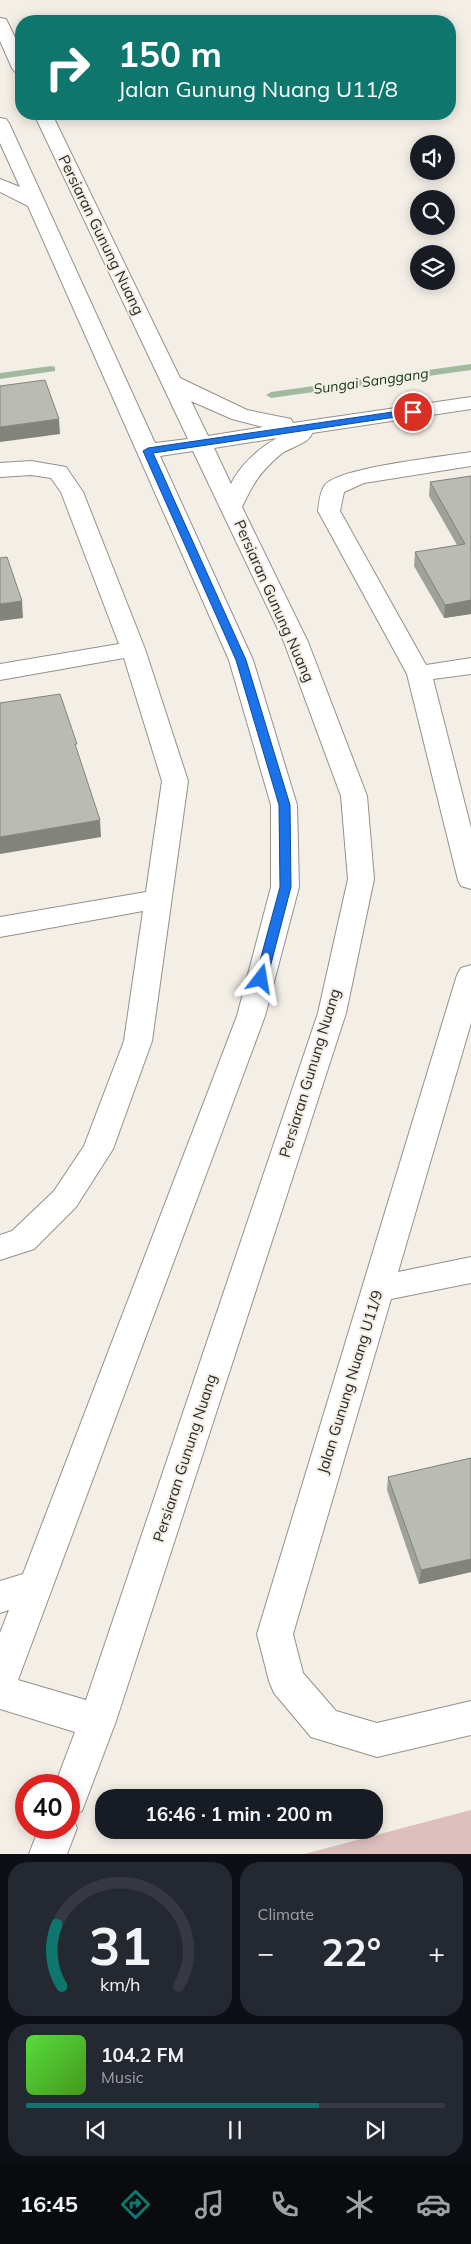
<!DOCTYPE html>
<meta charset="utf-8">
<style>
:root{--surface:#171b24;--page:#242831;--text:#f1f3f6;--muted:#9ea1a6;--line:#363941;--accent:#0f766e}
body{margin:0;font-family:Mulish,sans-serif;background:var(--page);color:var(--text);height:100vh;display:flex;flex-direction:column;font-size:19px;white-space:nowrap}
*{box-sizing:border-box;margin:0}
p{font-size:16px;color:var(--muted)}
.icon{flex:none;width:28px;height:28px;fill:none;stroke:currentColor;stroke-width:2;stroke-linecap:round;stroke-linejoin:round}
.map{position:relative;height:1854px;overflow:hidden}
.drawer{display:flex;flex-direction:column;gap:8px;padding:8px;background:#0d0f14;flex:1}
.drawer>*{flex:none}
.guide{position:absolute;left:15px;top:15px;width:441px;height:105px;border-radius:20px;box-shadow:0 2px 12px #0003;background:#0f766e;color:#fff;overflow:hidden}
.buttons{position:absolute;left:410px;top:135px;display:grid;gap:10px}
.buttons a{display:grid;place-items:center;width:45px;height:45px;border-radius:50%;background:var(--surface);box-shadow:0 2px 12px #0003;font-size:25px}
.speed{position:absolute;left:15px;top:1774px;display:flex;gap:10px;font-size:25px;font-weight:700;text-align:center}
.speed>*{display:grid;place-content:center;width:65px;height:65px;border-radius:50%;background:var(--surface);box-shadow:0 2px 12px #0003;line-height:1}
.speed .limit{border:8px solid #d22;background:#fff;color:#111}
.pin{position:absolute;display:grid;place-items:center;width:42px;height:42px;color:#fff;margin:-21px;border:2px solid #fff;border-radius:50%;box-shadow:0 1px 5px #0007}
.me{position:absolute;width:55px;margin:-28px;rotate:14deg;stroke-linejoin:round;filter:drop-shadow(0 0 4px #0008)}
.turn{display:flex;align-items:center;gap:18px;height:105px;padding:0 20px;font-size:22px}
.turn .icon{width:65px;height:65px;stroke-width:2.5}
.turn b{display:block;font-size:35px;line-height:42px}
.big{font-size:38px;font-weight:700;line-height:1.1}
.drawer .widget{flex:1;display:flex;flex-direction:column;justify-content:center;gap:8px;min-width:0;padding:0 18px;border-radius:20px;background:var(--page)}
.drawer .dial{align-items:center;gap:0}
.dial svg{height:130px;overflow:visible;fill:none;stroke:var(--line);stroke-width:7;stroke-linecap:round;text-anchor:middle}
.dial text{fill:var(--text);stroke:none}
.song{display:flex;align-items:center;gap:15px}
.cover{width:60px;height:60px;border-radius:8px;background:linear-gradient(135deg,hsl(110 70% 55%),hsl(100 70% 35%))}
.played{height:5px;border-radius:2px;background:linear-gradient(90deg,var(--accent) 70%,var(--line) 70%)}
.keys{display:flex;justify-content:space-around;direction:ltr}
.heat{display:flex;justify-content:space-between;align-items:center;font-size:28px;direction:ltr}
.drawer .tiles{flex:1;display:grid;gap:8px;grid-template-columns:1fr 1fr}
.widget:last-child{grid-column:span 2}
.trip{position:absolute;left:95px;top:1789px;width:288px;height:50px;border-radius:20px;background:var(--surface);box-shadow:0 2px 12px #0003;font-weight:700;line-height:50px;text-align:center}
.tabs{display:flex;height:80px;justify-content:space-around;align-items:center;background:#090b0e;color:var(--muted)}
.tabs .icon{width:35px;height:35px}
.tabs .current{color:var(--accent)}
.tabs b{font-size:22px;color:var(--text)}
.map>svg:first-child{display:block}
.green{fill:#ddc0be}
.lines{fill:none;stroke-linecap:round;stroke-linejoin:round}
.stream{fill:#a1ba9f;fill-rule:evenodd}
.minor-casing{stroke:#95918a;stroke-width:2}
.minor{fill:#fff;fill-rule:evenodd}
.wall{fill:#a0a19a}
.shaded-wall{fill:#82837d}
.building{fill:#babbb3;stroke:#82837d}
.route{fill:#1a73e8;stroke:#114b97}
.labels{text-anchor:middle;stroke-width:4;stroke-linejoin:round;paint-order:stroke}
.far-water-label{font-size:14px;font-style:italic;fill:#153913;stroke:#f3eee6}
.street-label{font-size:15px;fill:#2a2825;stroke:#f3eee6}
</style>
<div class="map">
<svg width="471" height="1854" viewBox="0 0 471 1854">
<rect width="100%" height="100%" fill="#f3eee6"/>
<path class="green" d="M 471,1810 L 471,1854 L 304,1854 Z"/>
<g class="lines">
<path class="stream" d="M 471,364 L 471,370 L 271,398 L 266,395 L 271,392 Z
M 51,366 L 55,367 L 55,371 L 0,379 L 0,373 Z"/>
<defs>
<path id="minor" d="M 0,18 L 6,19 L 8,23 L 21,50 L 21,73 L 15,72 L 12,68 L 0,41 Z
M 34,114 L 52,114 L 180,378 L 247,410 L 291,419 L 293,423 L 471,397 L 471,409 L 312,433 C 309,444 290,447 281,454 C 260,472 254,482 242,507 L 308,642 L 367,796 L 374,879 L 346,1013 L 116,1721 L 82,1811 L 72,1815 L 77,1828 L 67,1854 L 29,1854 L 39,1828 L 69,1828 L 69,1785 L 55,1785 L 75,1732 L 0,1709 L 0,1633 L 9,1610 L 0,1613 L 0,1581 L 23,1574 L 237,1016 L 271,887 L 271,805 L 229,660 L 28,206 L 0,192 L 0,179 L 20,187 L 0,143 L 0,118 L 6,119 L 9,123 L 155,443 L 188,439 ZM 191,401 L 232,419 L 263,427 L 208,436 ZM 277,438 C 259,448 240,465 231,484 L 214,448 ZM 193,451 L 284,642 L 341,796 L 348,879 L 318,1013 L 86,1700 L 18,1680 L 265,1016 L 299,887 L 297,805 L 253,660 L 160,456 Z
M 471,452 L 471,466 L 364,483 L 344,492 L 340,511 L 426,665 L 471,658 L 471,674 L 433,679 L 471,828 L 471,889 L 461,886 L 458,880 L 407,674 L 318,511 C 319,503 320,491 325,485 C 340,467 443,457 471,452 Z
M 31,461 L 66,467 L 83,492 L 145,649 L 188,781 L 152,1041 L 113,1149 L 76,1207 L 34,1249 L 0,1260 L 0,1235 L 12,1231 L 54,1191 L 84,1146 L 124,1041 L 143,911 L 0,937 L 0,917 L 146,892 L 162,781 L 124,658 L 0,680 L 0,664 L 119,644 L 61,492 L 51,478 L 31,475 L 0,477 L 0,463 Z
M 471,965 L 471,1023 L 398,1272 L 471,1257 L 471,1283 L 391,1299 L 293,1634 L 303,1673 L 336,1711 L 377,1723 L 471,1701 L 471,1735 L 377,1757 L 311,1737 L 274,1693 L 269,1681 L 257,1634 L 457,975 L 461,968 Z"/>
</defs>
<use href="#minor" class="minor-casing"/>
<use href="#minor" class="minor"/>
</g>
<path class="wall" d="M 471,476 L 471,614 L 444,618 L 414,566 L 415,552 L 457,545 L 429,496 L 430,482 Z
M 471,1458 L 471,1572 L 419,1584 L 387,1490 L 388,1477 Z"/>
<path class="shaded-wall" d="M 59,419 L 60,434 L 0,442 L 0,427 Z
M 471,600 L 471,614 L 444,618 L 445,605 Z
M 22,601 L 23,618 L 0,621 L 0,604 Z
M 100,820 L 101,837 L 0,854 L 0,837 Z
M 471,1559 L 471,1572 L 419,1584 L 421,1570 Z"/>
<path class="building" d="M 45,380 L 59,419 L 0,427 L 0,386 Z
M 471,476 L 471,600 L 445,605 L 415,552 L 465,544 L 430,482 Z
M 7,557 L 22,601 L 0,604 L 0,558 Z
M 60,694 L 77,744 L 75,744 L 100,820 L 0,837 L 0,703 Z
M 471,1458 L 471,1559 L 421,1570 L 388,1477 Z"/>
<path class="route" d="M 413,409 L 416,410 L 416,414 L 153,453 L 246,660 L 290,805 L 291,887 L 267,979 L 261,984 L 255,979 L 280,887 L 279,805 L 236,660 L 143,451 L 148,448 Z"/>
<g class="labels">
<g class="far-water-label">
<text transform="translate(371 381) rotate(-8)" y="5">Sungai Sanggang</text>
</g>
<g class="street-label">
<text transform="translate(101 235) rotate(64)" y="5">Persiaran Gunung Nuang</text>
<text transform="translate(274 601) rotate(66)" y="5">Persiaran Gunung Nuang</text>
<text transform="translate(310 1073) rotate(-73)" y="5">Persiaran Gunung Nuang</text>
<text transform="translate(350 1382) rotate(-73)" y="5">Jalan Gunung Nuang U11/9</text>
<text transform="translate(185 1458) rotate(-72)" y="5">Persiaran Gunung Nuang</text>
</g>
</g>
</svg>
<div class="buttons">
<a><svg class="icon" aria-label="sound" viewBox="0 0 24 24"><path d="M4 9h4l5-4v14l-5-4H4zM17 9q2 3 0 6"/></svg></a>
<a><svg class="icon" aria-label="search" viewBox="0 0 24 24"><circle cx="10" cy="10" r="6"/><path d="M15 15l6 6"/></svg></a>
<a><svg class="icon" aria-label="layers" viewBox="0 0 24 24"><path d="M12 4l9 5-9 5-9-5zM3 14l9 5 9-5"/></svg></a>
</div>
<div class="speed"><div class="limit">40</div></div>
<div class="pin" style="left:413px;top:412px;background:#d93025"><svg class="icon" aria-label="arrive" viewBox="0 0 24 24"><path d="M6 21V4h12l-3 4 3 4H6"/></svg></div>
<svg class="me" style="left:261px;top:979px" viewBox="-20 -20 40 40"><path d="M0-17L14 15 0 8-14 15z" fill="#1a73e8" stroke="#fff" stroke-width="4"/></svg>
<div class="trip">16:46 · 1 min · 200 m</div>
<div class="guide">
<div class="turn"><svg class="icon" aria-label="right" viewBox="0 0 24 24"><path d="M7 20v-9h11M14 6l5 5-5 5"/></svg><div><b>150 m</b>Jalan Gunung Nuang U11/8</div></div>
</div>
</div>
<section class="drawer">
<div class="tiles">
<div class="widget dial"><svg viewBox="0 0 100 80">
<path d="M14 69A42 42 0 1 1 86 69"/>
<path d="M14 69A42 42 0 0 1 11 31" stroke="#0f766e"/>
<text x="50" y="56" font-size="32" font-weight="700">31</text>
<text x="50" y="72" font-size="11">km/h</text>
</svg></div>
<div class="widget"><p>Climate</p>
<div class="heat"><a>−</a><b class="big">22°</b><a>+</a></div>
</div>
<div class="widget">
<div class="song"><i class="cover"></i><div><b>104.2 FM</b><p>Music</p></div></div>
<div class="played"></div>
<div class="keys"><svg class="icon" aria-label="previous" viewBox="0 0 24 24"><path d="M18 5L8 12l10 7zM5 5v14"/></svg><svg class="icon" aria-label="pause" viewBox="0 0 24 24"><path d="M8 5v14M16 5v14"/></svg><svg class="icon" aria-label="next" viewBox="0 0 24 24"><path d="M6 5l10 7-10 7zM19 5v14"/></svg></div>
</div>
</div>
</section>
<nav class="tabs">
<b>16:45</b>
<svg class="icon current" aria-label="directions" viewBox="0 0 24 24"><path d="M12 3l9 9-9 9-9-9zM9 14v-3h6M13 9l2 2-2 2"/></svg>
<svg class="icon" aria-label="music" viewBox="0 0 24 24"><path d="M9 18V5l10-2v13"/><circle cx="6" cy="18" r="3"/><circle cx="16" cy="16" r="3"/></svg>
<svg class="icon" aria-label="phone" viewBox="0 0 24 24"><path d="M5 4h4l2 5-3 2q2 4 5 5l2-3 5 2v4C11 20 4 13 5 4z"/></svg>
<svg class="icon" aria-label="climate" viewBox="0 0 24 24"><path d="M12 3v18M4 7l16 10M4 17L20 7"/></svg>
<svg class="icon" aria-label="car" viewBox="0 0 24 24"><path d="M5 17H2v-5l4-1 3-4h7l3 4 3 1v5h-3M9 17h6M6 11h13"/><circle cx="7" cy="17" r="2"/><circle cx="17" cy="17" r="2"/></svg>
</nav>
